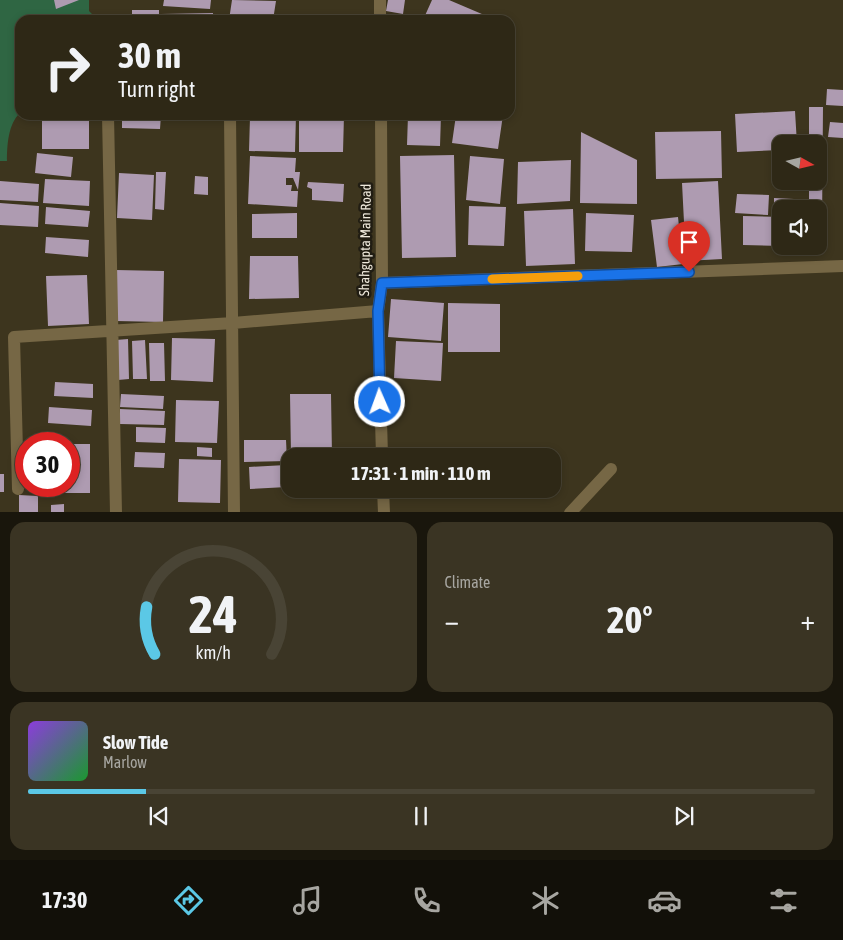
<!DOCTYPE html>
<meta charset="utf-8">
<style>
:root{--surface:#2e2816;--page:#3a3423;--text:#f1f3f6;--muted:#a7a6a1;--line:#494435;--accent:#5bc8e6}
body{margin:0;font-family:"Asap Condensed",sans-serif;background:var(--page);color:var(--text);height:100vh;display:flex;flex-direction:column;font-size:19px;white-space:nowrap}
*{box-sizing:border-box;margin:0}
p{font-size:16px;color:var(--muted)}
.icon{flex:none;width:28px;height:28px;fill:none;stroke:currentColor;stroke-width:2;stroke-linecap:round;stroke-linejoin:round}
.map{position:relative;height:512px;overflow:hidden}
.side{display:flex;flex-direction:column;gap:10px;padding:10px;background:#19160c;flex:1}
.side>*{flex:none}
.guide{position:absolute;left:15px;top:15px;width:500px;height:105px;border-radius:15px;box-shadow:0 2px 8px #0003,0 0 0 1px var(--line);background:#2e2816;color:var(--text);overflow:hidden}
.needle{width:32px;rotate:98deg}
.fabs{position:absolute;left:772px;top:135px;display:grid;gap:10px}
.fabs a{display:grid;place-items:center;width:55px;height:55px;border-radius:10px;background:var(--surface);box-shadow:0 2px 8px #0003,0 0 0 1px var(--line);font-size:25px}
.speed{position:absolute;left:15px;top:432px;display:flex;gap:10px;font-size:25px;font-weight:700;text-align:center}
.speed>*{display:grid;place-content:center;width:65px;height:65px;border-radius:50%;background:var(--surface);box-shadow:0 2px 8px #0003,0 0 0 1px var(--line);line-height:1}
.speed .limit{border:8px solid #d22;background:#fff;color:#111}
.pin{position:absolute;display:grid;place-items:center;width:42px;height:42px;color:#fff;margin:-51px -21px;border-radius:50% 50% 50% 0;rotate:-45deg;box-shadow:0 0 5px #0007}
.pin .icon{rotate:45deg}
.me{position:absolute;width:55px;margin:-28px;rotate:358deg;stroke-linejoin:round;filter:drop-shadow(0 0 4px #0008)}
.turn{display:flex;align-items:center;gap:18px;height:105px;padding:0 20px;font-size:22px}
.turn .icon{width:65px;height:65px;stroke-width:2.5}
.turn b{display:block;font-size:35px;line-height:42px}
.big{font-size:38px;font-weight:700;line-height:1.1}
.side .card{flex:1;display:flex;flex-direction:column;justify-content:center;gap:8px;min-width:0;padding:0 18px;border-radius:15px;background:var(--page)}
.side .dial{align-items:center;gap:0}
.dial svg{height:130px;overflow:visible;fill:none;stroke:var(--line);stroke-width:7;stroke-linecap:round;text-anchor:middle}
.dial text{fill:var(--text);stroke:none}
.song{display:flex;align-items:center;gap:15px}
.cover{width:60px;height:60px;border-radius:8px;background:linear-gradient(135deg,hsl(270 70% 55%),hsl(130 70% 35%))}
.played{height:5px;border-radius:2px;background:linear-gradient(90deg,var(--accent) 15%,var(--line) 15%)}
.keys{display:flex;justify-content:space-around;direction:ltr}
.heat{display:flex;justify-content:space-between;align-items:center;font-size:28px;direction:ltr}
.side .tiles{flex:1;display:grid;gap:10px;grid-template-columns:1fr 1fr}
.card:last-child{grid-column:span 2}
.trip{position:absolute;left:281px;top:448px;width:280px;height:50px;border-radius:15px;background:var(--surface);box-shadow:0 2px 8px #0003,0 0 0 1px var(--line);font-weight:700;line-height:50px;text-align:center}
.menu{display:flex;height:80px;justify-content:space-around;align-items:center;background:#121009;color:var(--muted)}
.menu .icon{width:35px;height:35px}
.menu .current{color:var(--accent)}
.menu b{font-size:22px;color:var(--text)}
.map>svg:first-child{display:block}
.green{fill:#2f6643}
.building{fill:#ae9bb1}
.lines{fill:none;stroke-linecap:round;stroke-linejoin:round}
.minor{stroke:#766745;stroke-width:12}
.route-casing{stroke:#114b97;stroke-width:12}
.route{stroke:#1a73e8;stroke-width:9}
.slow{stroke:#f59e0b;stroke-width:9}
.labels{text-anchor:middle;stroke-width:5;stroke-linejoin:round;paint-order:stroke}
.street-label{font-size:14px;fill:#efe9dc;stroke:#211d13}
</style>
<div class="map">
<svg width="843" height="513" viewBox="0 0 843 513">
<rect width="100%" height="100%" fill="#3d351e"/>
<path class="green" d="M 0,0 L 89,0 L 89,11 L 98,20 L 20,20 L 20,113 C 8,124 7,146 7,161 L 0,161 Z"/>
<path class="building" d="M 54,0 L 79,0 L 56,9 Z
M 164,0 L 211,0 L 210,9 L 163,6 Z
M 232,0 L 276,1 L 273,20 L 229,20 Z
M 388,0 L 405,0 L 403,14 L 386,11 Z
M 432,0 L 449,0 L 496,20 L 423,20 Z
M 132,10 L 159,10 L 159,20 L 132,20 Z
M 213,13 L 213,20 L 161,20 L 161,14 Z
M 827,89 L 843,90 L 843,106 L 826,105 Z
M 809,107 L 823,107 L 822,226 L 819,226 L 819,209 L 809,209 L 809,181 L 819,181 L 819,144 L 809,144 Z
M 795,111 L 797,144 L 781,144 L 781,150 L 737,152 L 735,114 Z
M 42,115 L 89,115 L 89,149 L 42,149 Z
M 122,115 L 161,115 L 160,129 L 122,128 Z
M 240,115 L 296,115 L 295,152 L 249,151 L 250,117 Z
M 299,115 L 344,115 L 343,152 L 299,152 Z
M 408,115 L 441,115 L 440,146 L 407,145 Z
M 456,115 L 503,115 L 498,149 L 452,143 Z
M 830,122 L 843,123 L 843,138 L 828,137 Z
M 721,131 L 722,178 L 656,179 L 655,132 Z
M 581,132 L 637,160 L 637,204 L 580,203 Z
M 37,153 L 73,157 L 71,177 L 35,173 Z
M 454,155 L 456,257 L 402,258 L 400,156 Z
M 250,156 L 296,158 L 295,172 L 300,172 L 298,190 L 293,178 L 286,178 L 286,185 L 292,185 L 291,191 L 298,191 L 297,207 L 248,204 Z
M 470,156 L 504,159 L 500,204 L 466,200 Z
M 571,160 L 570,201 L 517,204 L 518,162 Z
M 156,172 L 166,172 L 164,210 L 155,209 Z
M 119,173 L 154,175 L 152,220 L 117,218 Z
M 195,176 L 208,177 L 208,195 L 194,194 Z
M 45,179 L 90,181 L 89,206 L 43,203 Z
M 0,181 L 39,184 L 38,202 L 0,200 Z
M 718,181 L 722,259 L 686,261 L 682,183 Z
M 308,182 L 344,184 L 343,202 L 312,200 L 312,189 L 307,187 Z
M 737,194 L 769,195 L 768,215 L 735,213 Z
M 774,198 L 794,199 L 793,209 L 781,209 L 781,213 L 774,213 Z
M 0,203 L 39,206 L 38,227 L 0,225 Z
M 469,206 L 506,207 L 504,246 L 468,245 Z
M 46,207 L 90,211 L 88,227 L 45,224 Z
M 573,209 L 575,264 L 526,266 L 524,211 Z
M 297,213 L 297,238 L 252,238 L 252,214 Z
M 586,213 L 634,215 L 632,252 L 585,251 Z
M 743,216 L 781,217 L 781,246 L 743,245 Z
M 678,217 L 683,264 L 657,267 L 651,220 Z
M 46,237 L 89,240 L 88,257 L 45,253 Z
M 250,256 L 298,256 L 299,298 L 249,299 Z
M 116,270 L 164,271 L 163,322 L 116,321 Z
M 87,275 L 89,324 L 48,326 L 46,276 Z
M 391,299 L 444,303 L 441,341 L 388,337 Z
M 448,303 L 500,304 L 500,352 L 448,352 Z
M 172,338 L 215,339 L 213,382 L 171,380 Z
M 128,339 L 129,379 L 118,380 L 116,340 Z
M 145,340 L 147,379 L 133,379 L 132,341 Z
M 396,341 L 443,343 L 441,381 L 394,378 Z
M 149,343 L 164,343 L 165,381 L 150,381 Z
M 55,382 L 93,384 L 93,398 L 54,396 Z
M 121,394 L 164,396 L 163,409 L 120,407 Z
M 290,394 L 331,394 L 332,456 L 291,456 Z
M 176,400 L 219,401 L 217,443 L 175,442 Z
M 49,407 L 92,410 L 91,426 L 48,423 Z
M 120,409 L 165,411 L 164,425 L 120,424 Z
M 136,427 L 166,428 L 165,443 L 136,442 Z
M 244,440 L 286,440 L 287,461 L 244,462 Z
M 69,444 L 90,444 L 90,493 L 43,493 L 43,486 L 69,486 Z
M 197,447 L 212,448 L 212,457 L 197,456 Z
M 135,452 L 165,453 L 164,468 L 134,467 Z
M 179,459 L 221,460 L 220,503 L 178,502 Z
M 286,465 L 287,487 L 250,489 L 249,467 Z
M 0,474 L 4,474 L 4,492 L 0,492 Z
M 291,489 L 332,489 L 332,491 L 291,491 Z
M 19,495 L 38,496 L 38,513 L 19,513 Z
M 64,504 L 64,513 L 51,513 L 51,505 Z"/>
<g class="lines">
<path class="minor" d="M 380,0 L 380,20
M 108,115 L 116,513
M 230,115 L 234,513
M 381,115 L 382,283 L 378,311 L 382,456
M 382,283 L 843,266
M 18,489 L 14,337 L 233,323 L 378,311
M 383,489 L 384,513
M 570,513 L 611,469"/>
</g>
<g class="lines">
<defs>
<path id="route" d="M 380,402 L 378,311 L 382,283 L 689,272"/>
</defs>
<use href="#route" class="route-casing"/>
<use href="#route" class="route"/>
<path class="slow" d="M 492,279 L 578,276"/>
</g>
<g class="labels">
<g class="street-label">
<text transform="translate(365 240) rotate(-89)" y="5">Shahgupta Main Road</text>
</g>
</g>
</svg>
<div class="fabs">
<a><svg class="needle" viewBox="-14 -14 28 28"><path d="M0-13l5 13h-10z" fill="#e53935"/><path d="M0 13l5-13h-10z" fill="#a7a6a1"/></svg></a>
<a><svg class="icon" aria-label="sound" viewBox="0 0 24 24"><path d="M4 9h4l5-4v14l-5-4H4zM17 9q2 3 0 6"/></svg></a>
</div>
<div class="speed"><div class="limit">30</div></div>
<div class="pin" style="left:689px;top:272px;background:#d93025"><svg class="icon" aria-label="arrive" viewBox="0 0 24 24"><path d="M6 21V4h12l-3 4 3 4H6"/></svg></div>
<svg class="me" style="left:380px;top:402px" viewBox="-20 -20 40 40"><circle r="17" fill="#1a73e8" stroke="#fff" stroke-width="3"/><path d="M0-11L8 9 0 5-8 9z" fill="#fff"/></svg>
<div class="trip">17:31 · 1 min · 110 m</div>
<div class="guide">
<div class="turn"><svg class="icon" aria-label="right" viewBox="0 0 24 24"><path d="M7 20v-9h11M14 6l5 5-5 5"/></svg><div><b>30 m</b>Turn right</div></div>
</div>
</div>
<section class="side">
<div class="tiles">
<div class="card dial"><svg viewBox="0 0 100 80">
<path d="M14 69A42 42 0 1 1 86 69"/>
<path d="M14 69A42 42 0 0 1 9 40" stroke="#5bc8e6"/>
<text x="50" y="56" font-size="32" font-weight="700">24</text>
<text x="50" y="72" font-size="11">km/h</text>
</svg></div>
<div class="card"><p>Climate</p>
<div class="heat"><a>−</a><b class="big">20°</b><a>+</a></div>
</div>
<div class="card">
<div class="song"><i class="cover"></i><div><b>Slow Tide</b><p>Marlow</p></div></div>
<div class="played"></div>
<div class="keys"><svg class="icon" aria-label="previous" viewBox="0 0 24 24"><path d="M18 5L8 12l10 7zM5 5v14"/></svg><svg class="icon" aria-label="pause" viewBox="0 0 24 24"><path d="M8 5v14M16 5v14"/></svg><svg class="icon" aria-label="next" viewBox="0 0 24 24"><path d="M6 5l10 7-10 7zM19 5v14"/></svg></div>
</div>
</div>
</section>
<nav class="menu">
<b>17:30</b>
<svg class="icon current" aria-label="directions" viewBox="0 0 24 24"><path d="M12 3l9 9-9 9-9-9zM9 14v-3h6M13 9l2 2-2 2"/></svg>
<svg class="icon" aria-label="music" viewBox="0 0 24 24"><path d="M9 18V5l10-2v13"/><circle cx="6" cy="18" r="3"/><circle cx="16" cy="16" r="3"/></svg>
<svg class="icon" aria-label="phone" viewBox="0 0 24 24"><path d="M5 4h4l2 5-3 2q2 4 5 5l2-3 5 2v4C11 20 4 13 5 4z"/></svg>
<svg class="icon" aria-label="climate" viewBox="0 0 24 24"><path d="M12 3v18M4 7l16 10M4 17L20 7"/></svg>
<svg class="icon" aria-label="car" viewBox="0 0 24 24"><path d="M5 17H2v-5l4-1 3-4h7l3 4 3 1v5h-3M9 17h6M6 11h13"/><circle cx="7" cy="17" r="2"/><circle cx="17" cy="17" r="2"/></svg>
<svg class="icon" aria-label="filters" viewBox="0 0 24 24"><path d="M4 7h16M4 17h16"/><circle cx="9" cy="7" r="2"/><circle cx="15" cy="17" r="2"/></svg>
</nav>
